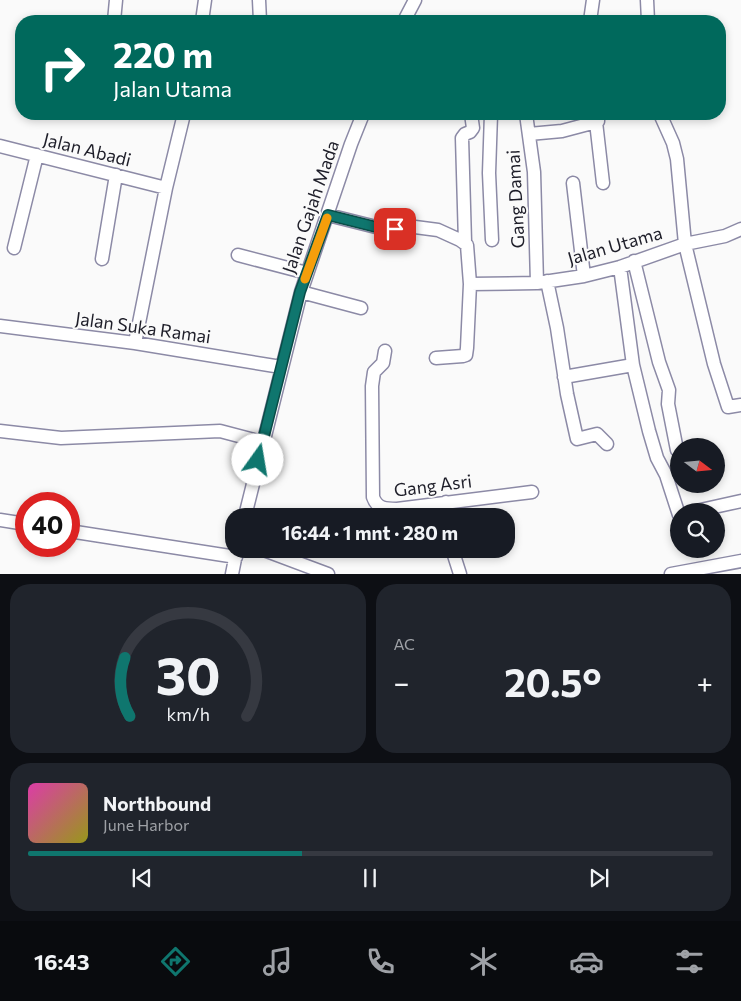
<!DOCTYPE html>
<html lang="id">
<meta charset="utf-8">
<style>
:root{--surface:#171b24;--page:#20242c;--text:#f1f3f6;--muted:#9ea1a6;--line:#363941;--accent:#0f766e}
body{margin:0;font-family:Commissioner,sans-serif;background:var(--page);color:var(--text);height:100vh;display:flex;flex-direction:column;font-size:19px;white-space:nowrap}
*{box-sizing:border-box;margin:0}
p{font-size:16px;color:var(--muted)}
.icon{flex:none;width:28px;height:28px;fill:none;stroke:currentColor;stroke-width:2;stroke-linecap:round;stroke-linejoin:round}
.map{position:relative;height:574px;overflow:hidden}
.panel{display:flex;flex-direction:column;gap:10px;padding:10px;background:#0d0f14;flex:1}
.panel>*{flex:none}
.top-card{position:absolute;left:15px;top:15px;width:711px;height:105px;border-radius:20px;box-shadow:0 2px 8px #0003;background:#00695c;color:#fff;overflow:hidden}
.needle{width:32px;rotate:106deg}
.controls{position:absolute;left:670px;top:438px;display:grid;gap:10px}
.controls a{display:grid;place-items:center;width:55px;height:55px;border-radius:50%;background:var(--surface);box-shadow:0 2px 8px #0003;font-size:25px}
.speed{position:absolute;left:15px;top:492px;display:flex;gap:10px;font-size:25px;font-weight:700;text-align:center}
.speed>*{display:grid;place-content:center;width:65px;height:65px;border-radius:50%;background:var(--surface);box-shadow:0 2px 8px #0003;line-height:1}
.speed .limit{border:8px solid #d22;background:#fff;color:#111}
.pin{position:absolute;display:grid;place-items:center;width:42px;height:42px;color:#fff;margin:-21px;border-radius:10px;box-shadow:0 2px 8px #0006}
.me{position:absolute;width:55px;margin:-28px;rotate:13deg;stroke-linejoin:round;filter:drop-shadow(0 0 4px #0008)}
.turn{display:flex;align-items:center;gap:18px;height:105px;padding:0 15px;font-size:22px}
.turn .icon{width:65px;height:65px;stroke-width:2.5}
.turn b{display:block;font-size:35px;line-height:42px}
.big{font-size:38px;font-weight:700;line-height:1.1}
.panel .widget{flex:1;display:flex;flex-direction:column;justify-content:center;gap:8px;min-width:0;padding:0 18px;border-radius:20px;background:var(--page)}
.panel .dial{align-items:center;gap:0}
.dial svg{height:130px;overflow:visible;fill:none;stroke:var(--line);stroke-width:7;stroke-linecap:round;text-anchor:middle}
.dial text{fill:var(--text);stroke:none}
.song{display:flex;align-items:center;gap:15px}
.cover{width:60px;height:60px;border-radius:8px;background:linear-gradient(135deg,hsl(320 70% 55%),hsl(60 70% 35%))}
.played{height:5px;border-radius:2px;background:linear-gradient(90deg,var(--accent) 40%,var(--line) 40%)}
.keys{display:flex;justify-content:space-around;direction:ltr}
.heat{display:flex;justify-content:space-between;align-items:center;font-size:28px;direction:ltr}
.panel .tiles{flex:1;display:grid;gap:10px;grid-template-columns:1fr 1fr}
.widget:last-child{grid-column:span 2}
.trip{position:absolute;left:225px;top:508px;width:290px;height:50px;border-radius:20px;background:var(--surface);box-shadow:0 2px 8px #0003;font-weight:700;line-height:50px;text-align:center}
.tab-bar{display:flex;height:80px;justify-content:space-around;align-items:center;background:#090b0e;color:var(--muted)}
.tab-bar .icon{width:35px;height:35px}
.tab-bar .selected{color:var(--accent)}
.tab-bar b{font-size:22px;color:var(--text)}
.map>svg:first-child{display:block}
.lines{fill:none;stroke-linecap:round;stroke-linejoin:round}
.minor-casing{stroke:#8c8aa6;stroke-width:15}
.minor{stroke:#fff;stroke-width:12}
.route-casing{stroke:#0a4d48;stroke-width:12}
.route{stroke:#0f766e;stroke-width:9}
.slow{stroke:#f59e0b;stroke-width:9}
.labels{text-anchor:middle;stroke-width:4;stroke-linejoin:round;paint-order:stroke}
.street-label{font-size:18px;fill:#1e1e29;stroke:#fafafa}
</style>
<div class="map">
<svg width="741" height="574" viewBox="0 0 741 574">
<rect width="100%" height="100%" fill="#fafafa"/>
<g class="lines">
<defs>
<path id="minor" d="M 259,0 L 260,21
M 647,0 L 648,21
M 114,21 L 116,0
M 202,21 L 205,0
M 404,21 L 415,0
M 590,21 L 593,0
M 491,114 L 489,173 L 492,240
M 526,114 L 534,172 L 537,283
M 660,114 L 673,143 L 677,159 L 685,244 L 714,364 L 728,407 L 741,405
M 596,122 L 603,183
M 529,134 L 562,131 L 596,122 L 598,121 L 598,114
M 0,146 L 166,188
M 573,183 L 584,276
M 328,215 L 376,227 L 395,229 L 415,227 L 438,230 L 460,240 L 467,245 L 470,284 L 537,283 L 584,276 L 620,267 L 685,244 L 725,236 L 741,229
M 465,242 L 462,138 L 465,134 L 470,132 L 473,128 L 471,114
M 14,248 L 37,155
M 238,255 L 307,273
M 102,259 L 116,175
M 634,261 L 659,362 L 669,390 L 668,404 L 677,450
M 620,267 L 633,365 L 649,431 L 657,458 L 666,475 L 679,515
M 547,281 L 557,328 L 567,394 L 577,439 L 597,434 L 607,444
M 301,292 L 361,308
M 0,326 L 135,343 L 281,367
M 135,343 L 166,188 L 184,114
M 385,351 L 383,363 L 374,372 L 372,386 L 373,497 C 377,509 386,509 397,509 L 532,492
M 436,358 L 463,356 L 466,355 L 467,348 L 470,284
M 564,377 L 633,365
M 0,431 L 61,438 L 220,431 L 262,442
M 446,502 L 446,516
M 696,511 L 741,501
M 245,516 L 301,292 L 351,144 L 363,114
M 0,520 L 26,524
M 69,531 L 236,557
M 261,549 L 328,574
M 452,549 L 460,574
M 232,574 L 237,549
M 671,574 L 741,561"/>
</defs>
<use href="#minor" class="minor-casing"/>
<use href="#minor" class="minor"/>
</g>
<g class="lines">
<defs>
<path id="route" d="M 258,460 L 300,292 L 328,215 L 376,227 L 395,229"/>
</defs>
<use href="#route" class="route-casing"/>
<use href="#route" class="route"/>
<path class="slow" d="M 305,279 L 327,218"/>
</g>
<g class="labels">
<g class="street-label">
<text transform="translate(87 150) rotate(14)" y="6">Jalan Abadi</text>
<text transform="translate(516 199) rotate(-93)" y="6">Gang Damai</text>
<text transform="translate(311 207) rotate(-71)" y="6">Jalan Gajah Mada</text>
<text transform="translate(615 246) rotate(-16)" y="6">Jalan Utama</text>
<text transform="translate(143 328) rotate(8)" y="6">Jalan Suka Ramai</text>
<text transform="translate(433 486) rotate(-7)" y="6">Gang Asri</text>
</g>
</g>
</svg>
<div class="controls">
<a><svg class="needle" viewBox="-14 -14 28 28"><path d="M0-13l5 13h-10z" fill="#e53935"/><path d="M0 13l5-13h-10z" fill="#9ea1a6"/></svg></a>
<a><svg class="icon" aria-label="search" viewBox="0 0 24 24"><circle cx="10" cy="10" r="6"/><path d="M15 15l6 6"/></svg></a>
</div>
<div class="speed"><div class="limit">40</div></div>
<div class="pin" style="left:395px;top:229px;background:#d93025"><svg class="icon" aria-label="arrive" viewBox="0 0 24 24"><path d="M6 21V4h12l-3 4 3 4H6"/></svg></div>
<svg class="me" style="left:258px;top:460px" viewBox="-20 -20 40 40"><circle r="19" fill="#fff"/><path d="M0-13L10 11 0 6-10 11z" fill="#0f766e"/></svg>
<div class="trip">16:44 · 1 mnt · 280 m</div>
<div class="top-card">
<div class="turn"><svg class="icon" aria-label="right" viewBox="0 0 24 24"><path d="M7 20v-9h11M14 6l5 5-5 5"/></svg><div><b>220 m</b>Jalan Utama</div></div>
</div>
</div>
<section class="panel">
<div class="tiles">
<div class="widget dial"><svg viewBox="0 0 100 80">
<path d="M14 69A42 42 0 1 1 86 69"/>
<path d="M14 69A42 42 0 0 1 11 33" stroke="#0f766e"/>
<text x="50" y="56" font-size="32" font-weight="700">30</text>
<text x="50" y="72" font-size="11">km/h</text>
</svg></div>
<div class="widget"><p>AC</p>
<div class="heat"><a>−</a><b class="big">20.5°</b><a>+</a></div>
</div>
<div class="widget">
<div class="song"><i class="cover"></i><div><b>Northbound</b><p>June Harbor</p></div></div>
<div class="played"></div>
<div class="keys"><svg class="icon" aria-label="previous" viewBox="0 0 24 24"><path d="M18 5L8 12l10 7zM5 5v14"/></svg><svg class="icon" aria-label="pause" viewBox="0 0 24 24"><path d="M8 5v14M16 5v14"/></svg><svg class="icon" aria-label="next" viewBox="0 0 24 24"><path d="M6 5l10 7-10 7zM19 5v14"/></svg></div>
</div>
</div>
</section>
<nav class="tab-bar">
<b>16:43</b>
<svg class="icon selected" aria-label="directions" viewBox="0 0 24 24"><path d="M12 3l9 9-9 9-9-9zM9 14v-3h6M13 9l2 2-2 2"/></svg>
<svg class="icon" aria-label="music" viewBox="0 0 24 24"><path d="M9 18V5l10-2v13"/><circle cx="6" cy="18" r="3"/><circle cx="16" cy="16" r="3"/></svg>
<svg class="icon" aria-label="phone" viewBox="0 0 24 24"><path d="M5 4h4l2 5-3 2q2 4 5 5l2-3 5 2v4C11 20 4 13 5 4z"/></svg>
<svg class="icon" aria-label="climate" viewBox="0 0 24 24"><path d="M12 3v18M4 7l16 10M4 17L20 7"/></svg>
<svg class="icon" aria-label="car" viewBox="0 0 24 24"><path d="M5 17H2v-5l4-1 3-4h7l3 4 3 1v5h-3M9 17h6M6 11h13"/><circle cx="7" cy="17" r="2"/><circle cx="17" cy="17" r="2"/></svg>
<svg class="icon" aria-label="filters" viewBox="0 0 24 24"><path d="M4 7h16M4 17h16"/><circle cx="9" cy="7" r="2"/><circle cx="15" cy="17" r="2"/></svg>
</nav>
